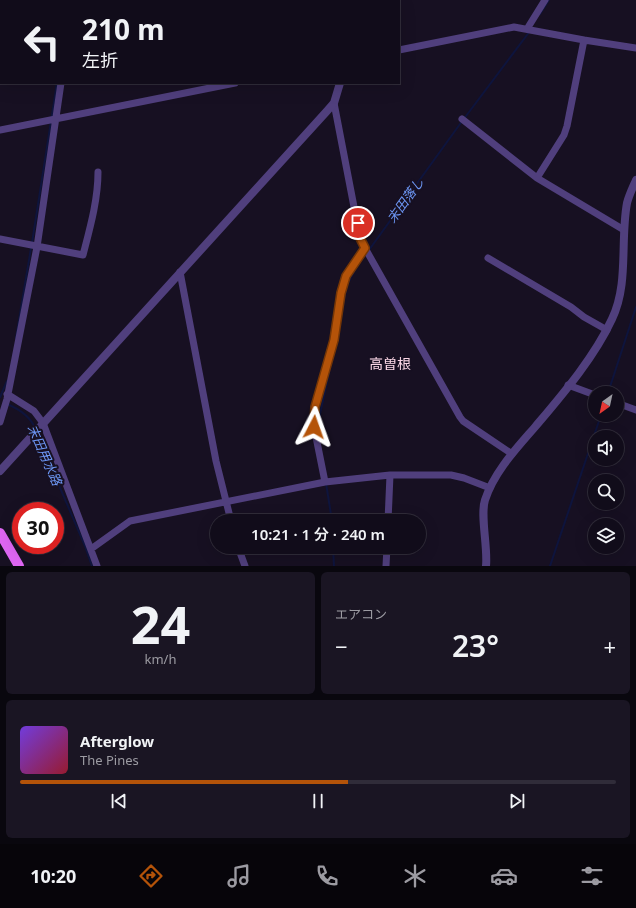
<!DOCTYPE html>
<html lang="ja">
<meta charset="utf-8">
<style>
:root{--surface:#110c1a;--page:#1a1523;--text:#f1f3f6;--muted:#9c9ba2;--line:#302c39;--accent:#b45309}
body{margin:0;font-family:"Noto Sans","Noto Sans JP",sans-serif;background:var(--page);color:var(--text);height:100vh;display:flex;flex-direction:column;font-size:15px;white-space:nowrap}
*{box-sizing:border-box;margin:0}
p{font-size:13px;color:var(--muted)}
.icon{flex:none;width:22px;height:22px;fill:none;stroke:currentColor;stroke-width:2;stroke-linecap:round;stroke-linejoin:round}
.map{position:relative;height:566px;overflow:hidden}
.details{display:flex;flex-direction:column;gap:6px;padding:6px;background:#09070e;flex:1}
.details>*{flex:none}
.hud{position:absolute;left:0px;top:0px;width:400px;height:84px;box-shadow:0 4px 16px #0002,0 0 0 1px var(--line);background:#110c1a;color:var(--text);overflow:hidden}
.needle{width:26px;rotate:213deg}
.buttons{position:absolute;left:588px;top:386px;display:grid;gap:8px}
.buttons a{display:grid;place-items:center;width:36px;height:36px;border-radius:50%;background:var(--surface);box-shadow:0 4px 16px #0002,0 0 0 1px var(--line);font-size:20px}
.speed{position:absolute;left:12px;top:502px;display:flex;gap:8px;font-size:20px;font-weight:700;text-align:center}
.speed>*{display:grid;place-content:center;width:52px;height:52px;border-radius:50%;background:var(--surface);box-shadow:0 4px 16px #0002,0 0 0 1px var(--line);line-height:1}
.speed .limit{border:6px solid #d22;background:#fff;color:#111}
.pin{position:absolute;display:grid;place-items:center;width:34px;height:34px;color:#fff;margin:-17px;border:2px solid #fff;border-radius:50%;box-shadow:0 1px 4px #0007}
.me{position:absolute;width:44px;margin:-22px;rotate:4deg;stroke-linejoin:round;filter:drop-shadow(0 0 3px #0008)}
.turn{display:flex;align-items:center;gap:14px;height:84px;padding:0 16px;font-size:18px}
.turn .icon{width:52px;height:52px;stroke-width:2.5}
.turn b{display:block;font-size:28px;line-height:34px}
.big{font-size:30px;font-weight:600;line-height:1.1}
.details .widget{flex:1;display:flex;flex-direction:column;justify-content:center;gap:6px;min-width:0;padding:0 14px;border-radius:6px;background:var(--page)}
.details .dial{align-items:center;gap:0}
.dial b{font-size:52px;line-height:1}
.song{display:flex;align-items:center;gap:12px}
.cover{width:48px;height:48px;border-radius:6px;background:linear-gradient(135deg,hsl(260 70% 55%),hsl(350 70% 35%))}
.played{height:4px;border-radius:2px;background:linear-gradient(90deg,var(--accent) 55%,var(--line) 55%)}
.keys{display:flex;justify-content:space-around;direction:ltr}
.heat{display:flex;justify-content:space-between;align-items:center;font-size:22px;direction:ltr}
.details .tiles{flex:1;display:grid;gap:6px;grid-template-columns:1fr 1fr}
.widget:last-child{grid-column:span 2}
.trip{position:absolute;left:210px;top:514px;width:216px;height:40px;border-radius:20px;background:var(--surface);box-shadow:0 4px 16px #0002,0 0 0 1px var(--line);font-weight:600;line-height:40px;text-align:center}
.dock{display:flex;height:64px;justify-content:space-around;align-items:center;background:#07050a;color:var(--muted)}
.dock .icon{width:28px;height:28px}
.dock .selected{color:var(--accent)}
.dock b{font-size:18px;color:var(--text)}
.map>svg:first-child{display:block}
.lines{fill:none;stroke-linecap:round;stroke-linejoin:round}
.stream{stroke:#0e143d;stroke-width:2}
.river{stroke:#0e143d;stroke-width:11}
.minor{stroke:#503f7d;stroke-width:7}
.tertiary{stroke:#503f7d;stroke-width:8}
.primary{stroke:#de66f2;stroke-width:10}
.route-casing{stroke:#753606;stroke-width:10}
.route{stroke:#b45309;stroke-width:7}
.labels{text-anchor:middle;stroke-width:4;stroke-linejoin:round;paint-order:stroke}
.water-label{font-size:13px;font-style:italic;fill:#6c95f2;stroke:#171022}
.quarter-label{font-size:14px;fill:#fbd7e6;stroke:#171022}
</style>
<div class="map">
<svg width="636" height="566" viewBox="0 0 636 566">
<rect width="100%" height="100%" fill="#171022"/>
<g class="lines">
<path class="stream" d="M 540,14 L 549,0
M 32,243 L 57,83
M 369,250 L 460,124 L 530,31
M 343,305 L 347,285 L 358,264 L 366,254
M 16,338 L 31,248
M 608,393 L 636,307
M 0,397 L 7,381
M 7,404 C 19,409 30,416 35,428
M 37,434 L 85,546 L 92,566
M 319,435 L 320,414 L 332,359
M 326,483 L 332,521
M 333,547 L 334,566
M 550,566 L 601,415"/>
<path class="river" d="M 345,1 L 345,0"/>
<path class="minor" d="M 74,1 L 75,0
M 527,29 L 545,0
M 399,50 L 514,27 L 584,40 L 636,48
M 334,103 L 360,238 L 365,248 L 460,417 L 463,421 L 512,454
M 462,119 L 537,178 L 624,230
M 0,130 L 235,83
M 537,178 L 564,135 L 567,126 L 584,40
M 0,239 L 83,255 C 90,228 98,200 98,172
M 488,258 L 571,307 L 584,317 L 607,330
M 180,272 L 216,461 L 231,521
M 568,385 L 595,395
M 7,394 L 34,411 L 43,423 L 97,566
M 617,403 L 636,410
M 0,422 L 7,399 L 37,247 L 61,83
M 325,482 L 314,427 L 315,407 L 334,340 L 341,293 L 346,277 L 365,248
M 388,521 L 390,475
M 238,547 L 245,566
M 91,549 L 130,521 L 325,482 L 390,475 L 451,475 L 464,478 L 490,488
M 386,566 L 387,547"/>
<path class="tertiary" d="M 355,1 L 355,0
M 0,471 L 327,111 L 334,103 L 340,83
M 486,566 C 488,547 480,515 485,500 C 494,472 516,449 535,427 C 562,395 594,358 612,319 C 629,284 620,241 627,203 C 629,195 633,187 636,180"/>
<path class="primary" d="M 0,533 L 19,566"/>
</g>
<g class="lines">
<defs>
<path id="route" d="M 314,427 L 315,407 L 334,340 L 341,293 L 346,276 L 365,248 L 360,238 L 358,223"/>
</defs>
<use href="#route" class="route-casing"/>
<use href="#route" class="route"/>
</g>
<g class="labels">
<g class="water-label">
<text transform="translate(405 200) rotate(-54)" y="5">末田落し</text>
<text transform="translate(45 455) rotate(66)" y="5">末田用水路</text>
</g>
<g class="quarter-label">
<text x="390" y="369">高曽根</text>
</g>
</g>
</svg>
<div class="buttons">
<a><svg class="needle" viewBox="-14 -14 28 28"><path d="M0-13l5 13h-10z" fill="#e53935"/><path d="M0 13l5-13h-10z" fill="#9c9ba2"/></svg></a>
<a><svg class="icon" aria-label="sound" viewBox="0 0 24 24"><path d="M4 9h4l5-4v14l-5-4H4zM17 9q2 3 0 6"/></svg></a>
<a><svg class="icon" aria-label="search" viewBox="0 0 24 24"><circle cx="10" cy="10" r="6"/><path d="M15 15l6 6"/></svg></a>
<a><svg class="icon" aria-label="layers" viewBox="0 0 24 24"><path d="M12 4l9 5-9 5-9-5zM3 14l9 5 9-5"/></svg></a>
</div>
<div class="speed"><div class="limit">30</div></div>
<div class="pin" style="left:358px;top:223px;background:#d93025"><svg class="icon" aria-label="arrive" viewBox="0 0 24 24"><path d="M6 21V4h12l-3 4 3 4H6"/></svg></div>
<svg class="me" style="left:314px;top:427px" viewBox="-20 -20 40 40"><path d="M0-17L14 15 0 8-14 15z" fill="#b45309" stroke="#fff" stroke-width="4"/></svg>
<div class="trip">10:21 · 1 分 · 240 m</div>
<div class="hud">
<div class="turn"><svg class="icon" aria-label="left" viewBox="0 0 24 24"><path d="M17 20v-9H6M10 6l-5 5 5 5"/></svg><div><b>210 m</b>左折</div></div>
</div>
</div>
<section class="details">
<div class="tiles">
<div class="widget dial"><b>24</b><p>km/h</p></div>
<div class="widget"><p>エアコン</p>
<div class="heat"><a>−</a><b class="big">23°</b><a>+</a></div>
</div>
<div class="widget">
<div class="song"><i class="cover"></i><div><b>Afterglow</b><p>The Pines</p></div></div>
<div class="played"></div>
<div class="keys"><svg class="icon" aria-label="previous" viewBox="0 0 24 24"><path d="M18 5L8 12l10 7zM5 5v14"/></svg><svg class="icon" aria-label="pause" viewBox="0 0 24 24"><path d="M8 5v14M16 5v14"/></svg><svg class="icon" aria-label="next" viewBox="0 0 24 24"><path d="M6 5l10 7-10 7zM19 5v14"/></svg></div>
</div>
</div>
</section>
<nav class="dock">
<b>10:20</b>
<svg class="icon selected" aria-label="directions" viewBox="0 0 24 24"><path d="M12 3l9 9-9 9-9-9zM9 14v-3h6M13 9l2 2-2 2"/></svg>
<svg class="icon" aria-label="music" viewBox="0 0 24 24"><path d="M9 18V5l10-2v13"/><circle cx="6" cy="18" r="3"/><circle cx="16" cy="16" r="3"/></svg>
<svg class="icon" aria-label="phone" viewBox="0 0 24 24"><path d="M5 4h4l2 5-3 2q2 4 5 5l2-3 5 2v4C11 20 4 13 5 4z"/></svg>
<svg class="icon" aria-label="climate" viewBox="0 0 24 24"><path d="M12 3v18M4 7l16 10M4 17L20 7"/></svg>
<svg class="icon" aria-label="car" viewBox="0 0 24 24"><path d="M5 17H2v-5l4-1 3-4h7l3 4 3 1v5h-3M9 17h6M6 11h13"/><circle cx="7" cy="17" r="2"/><circle cx="17" cy="17" r="2"/></svg>
<svg class="icon" aria-label="filters" viewBox="0 0 24 24"><path d="M4 7h16M4 17h16"/><circle cx="9" cy="7" r="2"/><circle cx="15" cy="17" r="2"/></svg>
</nav>
